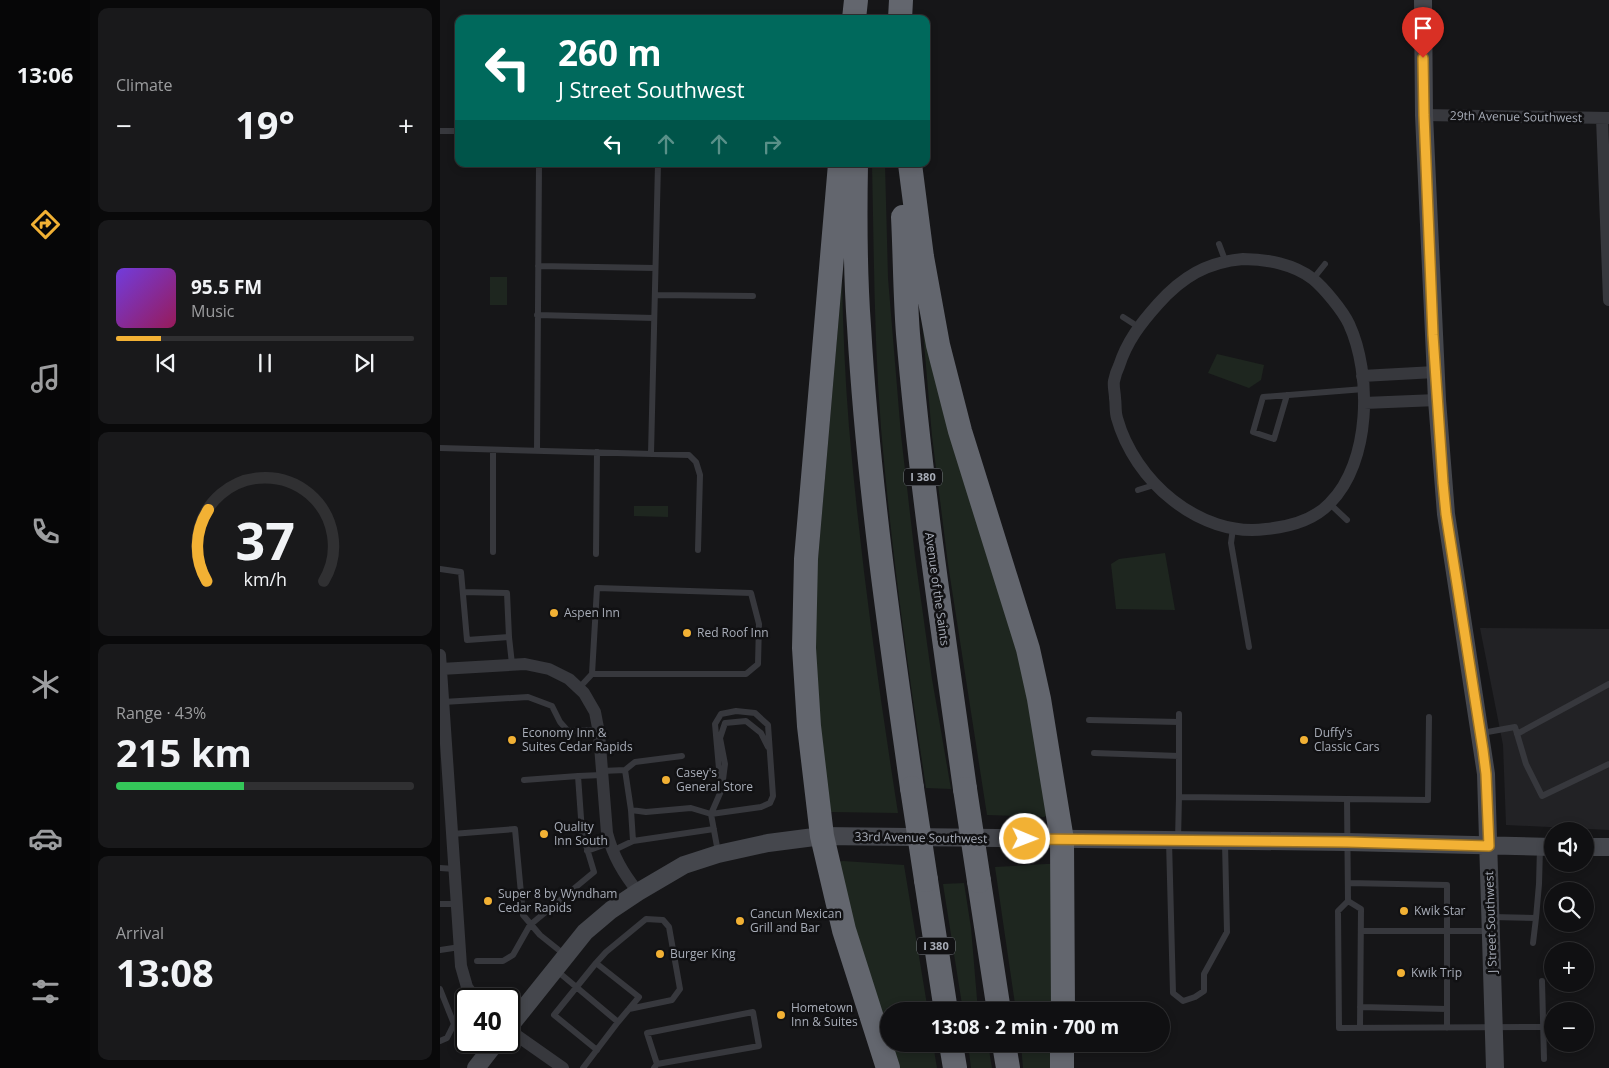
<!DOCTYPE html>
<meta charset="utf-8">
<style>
:root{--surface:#101012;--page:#19191b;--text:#f1f3f6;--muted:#9c9d9f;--line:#303032;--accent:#f2b134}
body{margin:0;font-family:"Open Sans",sans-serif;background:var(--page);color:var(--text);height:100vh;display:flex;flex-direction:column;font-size:19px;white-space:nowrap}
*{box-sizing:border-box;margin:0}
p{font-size:16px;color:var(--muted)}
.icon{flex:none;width:28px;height:28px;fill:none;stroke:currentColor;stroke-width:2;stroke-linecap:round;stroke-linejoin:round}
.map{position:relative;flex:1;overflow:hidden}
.sheet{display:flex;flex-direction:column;gap:8px;padding:8px;background:#09090a;width:350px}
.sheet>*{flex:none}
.guide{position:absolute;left:15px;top:15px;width:475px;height:152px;border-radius:10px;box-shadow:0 2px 8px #0003,0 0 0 1px var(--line);background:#00695c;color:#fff;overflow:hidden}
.tools{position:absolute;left:1104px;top:822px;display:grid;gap:10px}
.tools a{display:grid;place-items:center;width:50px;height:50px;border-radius:50%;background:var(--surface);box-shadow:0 2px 8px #0003,0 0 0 1px var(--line);font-size:25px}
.speed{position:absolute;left:15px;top:988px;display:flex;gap:10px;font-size:25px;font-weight:700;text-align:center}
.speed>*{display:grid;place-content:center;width:65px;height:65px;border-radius:50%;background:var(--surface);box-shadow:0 2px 8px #0003,0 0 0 1px var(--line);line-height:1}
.speed .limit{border:2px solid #111;border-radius:8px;background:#fff;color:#111}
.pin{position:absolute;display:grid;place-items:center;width:42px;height:42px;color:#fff;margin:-51px -21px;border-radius:50% 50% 50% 0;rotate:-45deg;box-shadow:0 0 5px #0007}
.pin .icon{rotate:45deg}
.me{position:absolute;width:55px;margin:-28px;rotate:91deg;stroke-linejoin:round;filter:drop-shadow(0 0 4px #0008)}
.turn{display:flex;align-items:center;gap:18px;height:105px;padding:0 20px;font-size:22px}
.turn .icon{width:65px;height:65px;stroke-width:2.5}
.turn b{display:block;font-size:35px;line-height:42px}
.lanes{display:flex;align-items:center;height:48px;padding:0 20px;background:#0003;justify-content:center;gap:25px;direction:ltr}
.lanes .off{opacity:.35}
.big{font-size:38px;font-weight:700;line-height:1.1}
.sheet .card{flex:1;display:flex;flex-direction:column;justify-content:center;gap:8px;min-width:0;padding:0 18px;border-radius:10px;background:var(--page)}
.sheet .dial{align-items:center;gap:0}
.dial svg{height:130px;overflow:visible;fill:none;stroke:var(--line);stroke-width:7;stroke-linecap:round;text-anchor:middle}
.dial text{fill:var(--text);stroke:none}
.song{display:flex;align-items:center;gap:15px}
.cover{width:60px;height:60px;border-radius:8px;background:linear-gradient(135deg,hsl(260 70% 55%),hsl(330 70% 35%))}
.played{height:5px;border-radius:2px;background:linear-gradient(90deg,var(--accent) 15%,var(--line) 15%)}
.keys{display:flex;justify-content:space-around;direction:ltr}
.heat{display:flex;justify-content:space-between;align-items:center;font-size:28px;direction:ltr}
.charge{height:8px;border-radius:4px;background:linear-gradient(90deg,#34c759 43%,var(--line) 0)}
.trip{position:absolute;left:440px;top:1002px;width:290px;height:50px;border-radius:25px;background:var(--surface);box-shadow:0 2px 8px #0003,0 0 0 1px var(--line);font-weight:700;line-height:50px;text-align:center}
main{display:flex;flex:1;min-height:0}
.tabs{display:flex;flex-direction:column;width:90px;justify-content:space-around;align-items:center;background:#060607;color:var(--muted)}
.tabs .icon{width:35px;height:35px}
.tabs .active{color:var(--accent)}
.tabs b{font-size:22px;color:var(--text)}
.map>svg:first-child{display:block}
.built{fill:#222225}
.green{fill:#1e261f}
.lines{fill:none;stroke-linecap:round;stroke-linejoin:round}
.lane{stroke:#37383d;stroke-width:6}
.street{stroke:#37383d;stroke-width:12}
.secondary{stroke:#45474d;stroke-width:18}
.highway{stroke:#63666e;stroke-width:24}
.highway-bridge{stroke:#63666e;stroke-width:24}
.route-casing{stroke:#9d7322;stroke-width:12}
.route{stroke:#f2b134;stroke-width:9}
.poi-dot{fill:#f2b134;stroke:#111113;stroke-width:2}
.labels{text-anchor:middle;stroke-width:5;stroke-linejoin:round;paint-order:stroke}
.shield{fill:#111113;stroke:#7b7e86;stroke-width:1}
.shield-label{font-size:11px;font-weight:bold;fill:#a8adb8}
.street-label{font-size:12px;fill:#a8adb8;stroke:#111113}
.poi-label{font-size:12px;fill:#a8adb8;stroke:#111113;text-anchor:start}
</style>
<main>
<nav class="tabs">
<b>13:06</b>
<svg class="icon active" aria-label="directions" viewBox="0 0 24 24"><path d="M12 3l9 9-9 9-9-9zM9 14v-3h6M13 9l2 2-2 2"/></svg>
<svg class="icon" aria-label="music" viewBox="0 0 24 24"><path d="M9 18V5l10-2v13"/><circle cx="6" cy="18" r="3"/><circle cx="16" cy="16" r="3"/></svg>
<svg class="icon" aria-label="phone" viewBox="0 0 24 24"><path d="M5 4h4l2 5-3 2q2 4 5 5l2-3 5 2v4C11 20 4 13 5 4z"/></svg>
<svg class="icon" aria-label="climate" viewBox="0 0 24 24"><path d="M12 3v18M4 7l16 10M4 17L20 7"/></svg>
<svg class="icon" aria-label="car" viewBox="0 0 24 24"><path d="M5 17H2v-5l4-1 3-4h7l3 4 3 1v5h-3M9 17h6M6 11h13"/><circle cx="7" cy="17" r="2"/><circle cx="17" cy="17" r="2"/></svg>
<svg class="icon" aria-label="filters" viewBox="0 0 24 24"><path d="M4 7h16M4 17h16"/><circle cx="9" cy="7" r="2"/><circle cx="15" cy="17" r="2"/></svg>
</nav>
<section class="sheet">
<div class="card"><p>Climate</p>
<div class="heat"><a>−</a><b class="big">19°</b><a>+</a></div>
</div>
<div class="card">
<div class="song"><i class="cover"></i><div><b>95.5 FM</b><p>Music</p></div></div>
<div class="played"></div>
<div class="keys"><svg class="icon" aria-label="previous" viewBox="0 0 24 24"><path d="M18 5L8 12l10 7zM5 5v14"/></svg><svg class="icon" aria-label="pause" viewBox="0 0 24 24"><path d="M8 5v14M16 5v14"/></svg><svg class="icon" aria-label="next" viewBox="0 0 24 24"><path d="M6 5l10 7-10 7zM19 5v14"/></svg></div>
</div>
<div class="card dial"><svg viewBox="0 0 100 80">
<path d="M14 69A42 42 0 1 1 86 69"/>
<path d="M14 69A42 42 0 0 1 15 25" stroke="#f2b134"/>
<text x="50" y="56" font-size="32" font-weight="700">37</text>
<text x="50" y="72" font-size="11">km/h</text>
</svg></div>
<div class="card"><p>Range · 43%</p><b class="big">215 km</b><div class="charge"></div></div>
<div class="card"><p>Arrival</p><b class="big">13:08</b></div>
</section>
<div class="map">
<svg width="1169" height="1068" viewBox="0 0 1169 1068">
<rect width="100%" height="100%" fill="#161618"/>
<path class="built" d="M 1040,628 L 1169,629 L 1169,830 L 1066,825 L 1063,745 Z"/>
<path class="green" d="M 432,164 L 445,164 L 448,278 L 461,435 L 475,557 L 492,679 L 511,789 L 486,788 C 468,668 451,549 441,428 C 434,340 434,252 432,164 Z
M 50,277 L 67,277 L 67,305 L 50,305 Z
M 402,280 C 403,329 405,378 409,427 C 420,556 438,685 458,813 L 390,812 L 371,640 Z
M 479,285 L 582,664 L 608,815 L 604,817 L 547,815 L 508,564 L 492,436 Z
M 777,354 L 824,365 L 821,380 L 809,388 L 768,373 Z
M 194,506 L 228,506 L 228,517 L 194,516 Z
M 725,553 L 735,610 L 676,609 L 671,564 L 679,559 Z
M 403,861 L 464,865 L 488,1011 L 449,1011 L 449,1044 L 493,1044 L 497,1068 L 456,1068 L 432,998 L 398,884 L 395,870 L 396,862 Z
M 606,864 L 614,864 L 616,1011 L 576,1011 L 555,867 Z
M 524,883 L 531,928 L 538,1011 L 523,1011 L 503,884 Z
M 528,1044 L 548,1044 L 552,1068 L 531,1068 Z
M 581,1044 L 616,1044 L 616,1068 L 583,1068 Z"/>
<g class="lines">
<path class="lane" d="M 0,131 L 19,131
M 779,244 L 785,260
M 98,266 L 215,268
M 873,279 L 885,264
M 215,295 L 313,296
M 97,315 L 214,318
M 683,317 L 697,326
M 847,395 L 834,439 L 813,432 L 823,397 L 924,389
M 0,448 L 249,455 L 256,462 L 260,475 L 258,550
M 97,451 L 99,164
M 211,454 L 218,164
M 698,490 L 714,485
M 890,504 L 907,520
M 793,528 L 791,543 L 809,647
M 53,552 L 53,450
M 156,554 L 157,452
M 0,569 L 21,572 L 27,640 L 69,637 L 72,664
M 23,592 L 67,593 L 69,637
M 139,688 L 152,674 L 157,588 L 311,593 L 319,624 L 318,664 L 306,674 L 152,674
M 3,702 L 88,697 L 112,706 L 120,722 L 128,731 L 158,730
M 649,720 L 739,722
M 1042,733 L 1075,727 L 1086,764 L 1102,796 L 1169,764
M 1077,734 L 1169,684
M 654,753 L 739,756
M 185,770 L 195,762 L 242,756
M 162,771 L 185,770 L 191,810 L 206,812 L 251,808 L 271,814 L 321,807 L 330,803 L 333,796 L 328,725 L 315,713 L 296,711 L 281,714 L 275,724 L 281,791 L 271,814 L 278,852
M 84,780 L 138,776
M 283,780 L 285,764 L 280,738 L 285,723 L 306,721 L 321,733 L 328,747
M 739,797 L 739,714
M 907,799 L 988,800 L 989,717
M 12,834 L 75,829 L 83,915 L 100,935 L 125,955
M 738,840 L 739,797 L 907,799 L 908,901 L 921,909 L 920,1028
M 193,841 L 274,829
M 729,841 L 733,993 L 743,1001 L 755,997 L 764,991 L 764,974 L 787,932 L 785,843
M 147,851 L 169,843
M 172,851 L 193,841 L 191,810
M 0,868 L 15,869
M 908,883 L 1007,885 L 1007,1028
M 908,901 L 898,911 L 899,1028 L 1103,1027
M 0,904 L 17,904
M 1052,917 L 1096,918 L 1099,884 L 1100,848
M 921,931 L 1048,931
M 1093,943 L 1096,918
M 0,950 L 20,947
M 37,961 L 63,961 L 73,955 L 90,925 L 154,872 L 142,832 L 138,776 L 162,775
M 156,963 L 166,952 L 206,919 L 223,920 L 229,927 L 240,989 L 232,1000 L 189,1009
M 116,970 L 178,1022 L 143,1068
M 1102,981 L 1104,1059
M 0,989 L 14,1024 L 7,1038 L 0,1041
M 920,1007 L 1007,1009
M 157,1050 L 114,1015 L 156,963 L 199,997 L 178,1022
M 214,1068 L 217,1064 L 319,1046 L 313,1012 L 207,1033 L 217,1064"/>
<path class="street" d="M 984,115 L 1169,118
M 1162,118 L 1169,300
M 803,259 C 826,259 854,264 873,279 C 884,288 903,311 909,324 C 932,374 931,462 890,503 C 874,520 848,527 826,529 C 759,538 694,480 677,418 C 675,412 676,404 675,398 C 675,393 673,386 674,381 C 675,376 677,370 679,366 C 687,341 701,323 718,304 C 742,277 767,262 803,259 Z
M 922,376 L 995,372
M 924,403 L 997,400
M 0,655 L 21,966 L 27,987 L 36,999
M 1,669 L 85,664 L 109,669 L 129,679 L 144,693 L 155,712 L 159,733 L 167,833 C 173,856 183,873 198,892
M 69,1030 L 123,1068"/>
<path class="secondary" d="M 983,0 L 984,115 L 997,400 L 1006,514 L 1046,774 L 1055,1068
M 1145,847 L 1169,847
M 69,1027 L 145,932 L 171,910 L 198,892 L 244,865 L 278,854 L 328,843 L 382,836 L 907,842 L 1112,847
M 36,1068 L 57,1041"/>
<path class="highway" d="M 414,19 L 416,0
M 460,19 L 461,0
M 400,164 L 366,559 L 364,648 L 369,726 L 382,836 L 404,930 L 448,1068
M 416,164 C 415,218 415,272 419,326 C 428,481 450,634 472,788
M 470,164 L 482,257 L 498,345 L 520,431 L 588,649 L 599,699 L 622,840 L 623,1011
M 463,217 C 465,256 465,296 468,334 C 481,487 504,638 525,789
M 486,880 L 506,1011
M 539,881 L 559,1011
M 511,1044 L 515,1068
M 564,1044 L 568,1068
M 622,1068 L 622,1044"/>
<path class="highway-bridge" d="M 472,788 L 486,880
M 525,789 L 539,881"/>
</g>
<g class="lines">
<defs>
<path id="route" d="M 585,839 L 907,842 L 1049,846 L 1046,774 L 1043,750 L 1006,514 L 1003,483 L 993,335 L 984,115 L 983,58"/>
</defs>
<use href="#route" class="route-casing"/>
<use href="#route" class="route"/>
</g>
<g class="poi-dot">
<circle cx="114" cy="613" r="5"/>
<circle cx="247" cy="633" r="5"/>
<circle cx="72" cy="740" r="5"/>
<circle cx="864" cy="740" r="5"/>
<circle cx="226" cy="780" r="5"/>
<circle cx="104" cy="834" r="5"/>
<circle cx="48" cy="901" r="5"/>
<circle cx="964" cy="911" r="5"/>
<circle cx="300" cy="921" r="5"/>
<circle cx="220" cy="954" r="5"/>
<circle cx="961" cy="973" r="5"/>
<circle cx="341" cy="1015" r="5"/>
</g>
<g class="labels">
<g class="shield">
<rect x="464" y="468.5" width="38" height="17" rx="4"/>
<rect x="477" y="937.5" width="38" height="17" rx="4"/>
</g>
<g class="shield-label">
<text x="483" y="481">I 380</text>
<text x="496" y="950">I 380</text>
</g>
<g class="street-label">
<text transform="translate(1076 117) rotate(1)" y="4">29th Avenue Southwest</text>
<text transform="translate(497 589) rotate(82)" y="4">Avenue of the Saints</text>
<text transform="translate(481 838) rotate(1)" y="4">33rd Avenue Southwest</text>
<text transform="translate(1051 922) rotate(-92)" y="4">J Street Southwest</text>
</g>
<g class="poi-label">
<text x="124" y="617">Aspen Inn</text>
<text x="257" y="637">Red Roof Inn</text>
<text x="82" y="737">Economy Inn &amp;<tspan x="82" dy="14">Suites Cedar Rapids</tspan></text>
<text x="874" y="737">Duffy's<tspan x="874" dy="14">Classic Cars</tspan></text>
<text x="236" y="777">Casey's<tspan x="236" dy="14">General Store</tspan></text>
<text x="114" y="831">Quality<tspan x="114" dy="14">Inn South</tspan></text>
<text x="58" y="898">Super 8 by Wyndham<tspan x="58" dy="14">Cedar Rapids</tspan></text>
<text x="974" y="915">Kwik Star</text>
<text x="310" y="918">Cancun Mexican<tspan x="310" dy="14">Grill and Bar</tspan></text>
<text x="230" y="958">Burger King</text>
<text x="971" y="977">Kwik Trip</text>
<text x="351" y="1012">Hometown<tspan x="351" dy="14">Inn &amp; Suites</tspan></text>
</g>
</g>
</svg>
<div class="tools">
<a><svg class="icon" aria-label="sound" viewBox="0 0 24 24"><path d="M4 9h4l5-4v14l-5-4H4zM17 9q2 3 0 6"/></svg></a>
<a><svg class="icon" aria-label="search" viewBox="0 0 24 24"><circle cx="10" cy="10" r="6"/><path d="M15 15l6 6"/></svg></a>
<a>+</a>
<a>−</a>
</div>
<div class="speed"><div class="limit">40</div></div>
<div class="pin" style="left:983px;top:58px;background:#d93025"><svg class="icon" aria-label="arrive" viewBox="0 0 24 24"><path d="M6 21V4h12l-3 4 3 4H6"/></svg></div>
<svg class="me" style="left:585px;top:839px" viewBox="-20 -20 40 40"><circle r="17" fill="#f2b134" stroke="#fff" stroke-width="3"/><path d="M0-11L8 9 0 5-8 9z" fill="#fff"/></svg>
<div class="trip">13:08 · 2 min · 700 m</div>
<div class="guide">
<div class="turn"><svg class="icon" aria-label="left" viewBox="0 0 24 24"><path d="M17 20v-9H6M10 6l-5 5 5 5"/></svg><div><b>260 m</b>J Street Southwest</div></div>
<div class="lanes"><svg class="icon" aria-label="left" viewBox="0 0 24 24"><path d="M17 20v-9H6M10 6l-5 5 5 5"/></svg><svg class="icon off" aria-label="ahead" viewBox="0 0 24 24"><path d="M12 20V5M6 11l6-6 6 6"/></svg><svg class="icon off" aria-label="ahead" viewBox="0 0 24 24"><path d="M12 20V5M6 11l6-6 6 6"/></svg><svg class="icon off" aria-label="right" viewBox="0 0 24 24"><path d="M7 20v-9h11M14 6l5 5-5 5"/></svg></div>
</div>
</div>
</main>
